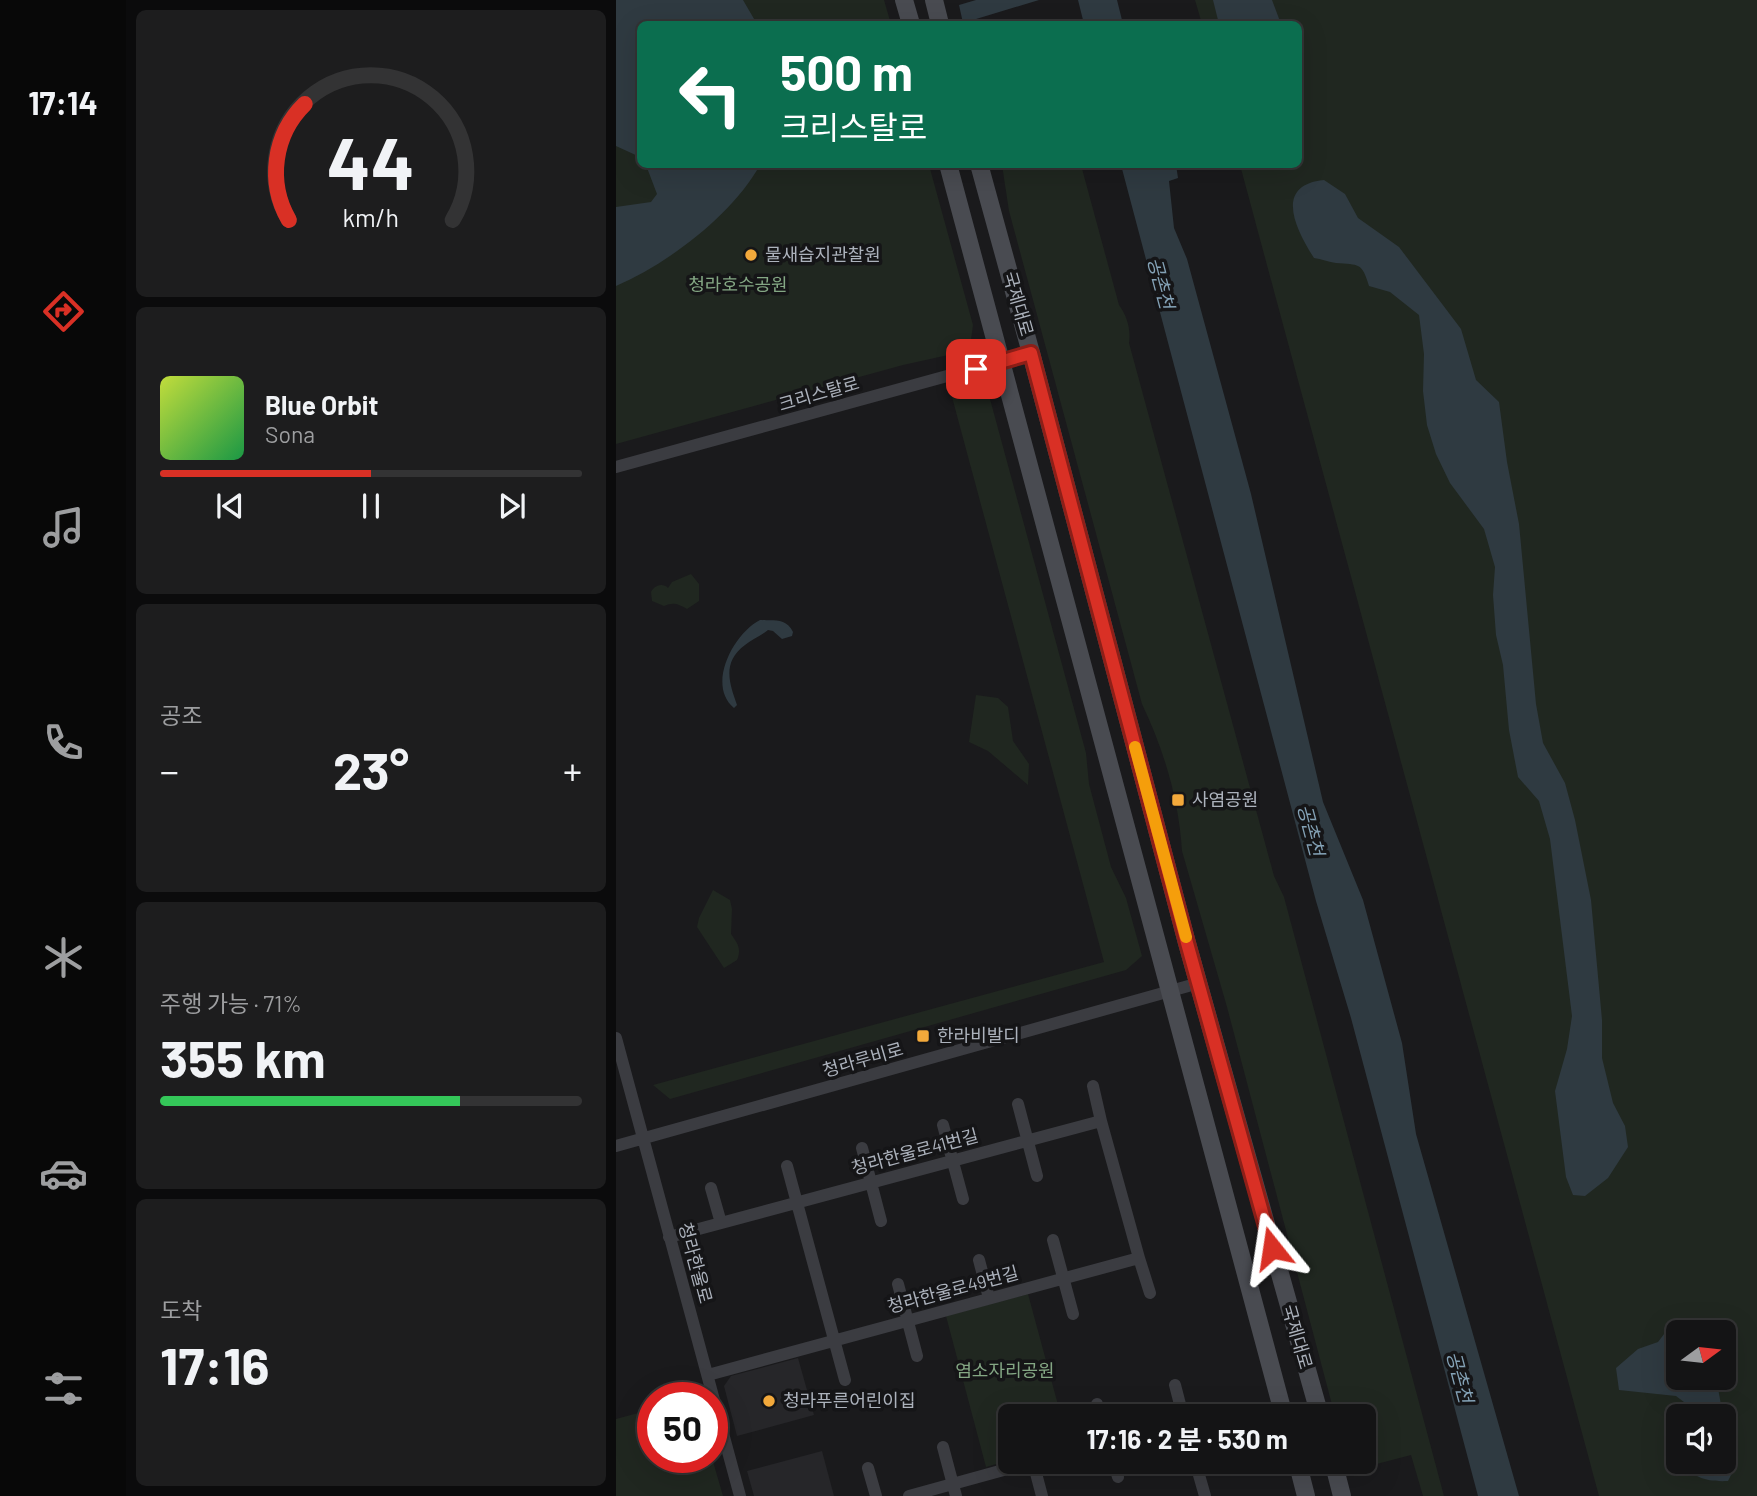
<!DOCTYPE html>
<html lang="ko">
<meta charset="utf-8">
<style>
:root{--surface:#141415;--page:#1d1d1e;--text:#f1f3f6;--muted:#9d9ea0;--line:#333334;--accent:#d93025}
body{margin:0;font-family:Barlow,"Noto Sans KR",sans-serif;background:var(--page);color:var(--text);height:100vh;display:flex;flex-direction:column;font-size:26px;white-space:nowrap}
*{box-sizing:border-box;margin:0}
p{font-size:23px;color:var(--muted)}
.icon{flex:none;width:38px;height:38px;fill:none;stroke:currentColor;stroke-width:2;stroke-linecap:round;stroke-linejoin:round}
.map{position:relative;flex:1;overflow:hidden}
.drawer{display:flex;flex-direction:column;gap:10px;padding:10px;background:#0b0b0c;width:490px}
.drawer>*{flex:none}
.hud{position:absolute;left:21px;top:21px;width:665px;height:147px;border-radius:10px;box-shadow:0 7px 28px #0002,0 0 0 2px var(--line);background:#0b6e4f;color:#fff;overflow:hidden}
.needle{width:46px;rotate:75deg}
.tools{position:absolute;left:1050px;top:1320px;display:grid;gap:14px}
.tools a{display:grid;place-items:center;width:70px;height:70px;border-radius:10px;background:var(--surface);box-shadow:0 7px 28px #0002,0 0 0 2px var(--line);font-size:35px}
.speed{position:absolute;left:21px;top:1382px;display:flex;gap:14px;font-size:35px;font-weight:700;text-align:center}
.speed>*{display:grid;place-content:center;width:91px;height:91px;border-radius:50%;background:var(--surface);box-shadow:0 7px 28px #0002,0 0 0 2px var(--line);line-height:1}
.speed .limit{border:10px solid #d22;background:#fff;color:#111}
.pin{position:absolute;display:grid;place-items:center;width:60px;height:60px;color:#fff;margin:-30px;border-radius:14px;box-shadow:0 4px 10px #0006}
.me{position:absolute;width:77px;margin:-38px;rotate:345deg;stroke-linejoin:round;filter:drop-shadow(0 0 5px #0008)}
.turn{display:flex;align-items:center;gap:24px;height:147px;padding:0 28px;font-size:32px}
.turn .icon{width:91px;height:91px;stroke-width:2.5}
.turn b{display:block;font-size:49px;line-height:60px}
.big{font-size:52px;font-weight:700;line-height:1.1}
.drawer .widget{flex:1;display:flex;flex-direction:column;justify-content:center;gap:10px;min-width:0;padding:0 24px;border-radius:10px;background:var(--page)}
.drawer .dial{align-items:center;gap:0}
.dial svg{height:182px;overflow:visible;fill:none;stroke:var(--line);stroke-width:7;stroke-linecap:round;text-anchor:middle}
.dial text{fill:var(--text);stroke:none}
.song{display:flex;align-items:center;gap:21px}
.cover{width:84px;height:84px;border-radius:10px;background:linear-gradient(135deg,hsl(70 70% 55%),hsl(140 70% 35%))}
.played{height:7px;border-radius:4px;background:linear-gradient(90deg,var(--accent) 50%,var(--line) 50%)}
.keys{display:flex;justify-content:space-around;direction:ltr}
.heat{display:flex;justify-content:space-between;align-items:center;font-size:38px;direction:ltr}
.charge{height:10px;border-radius:5px;background:linear-gradient(90deg,#34c759 71%,var(--line) 0)}
.trip{position:absolute;left:382px;top:1404px;width:378px;height:70px;border-radius:10px;background:var(--surface);box-shadow:0 7px 28px #0002,0 0 0 2px var(--line);font-weight:700;line-height:70px;text-align:center}
main{display:flex;flex:1;min-height:0}
.menu{display:flex;flex-direction:column;width:126px;justify-content:space-around;align-items:center;background:#080808;color:var(--muted)}
.menu .icon{width:49px;height:49px}
.menu .on{color:var(--accent)}
.menu b{font-size:32px;color:var(--text)}
.map>svg:first-child{display:block}
.built{fill:#262629}
.green{fill:#202720;fill-rule:evenodd}
.water{fill:#2f3a41}
.lines{fill:none;stroke-linecap:round;stroke-linejoin:round}
.street{stroke:#3b3c41;stroke-width:12}
.secondary{stroke:#494b51;stroke-width:18}
.route-casing{stroke:#8d1f18;stroke-width:18}
.route{stroke:#d93025;stroke-width:12}
.slow{stroke:#f59e0b;stroke-width:12}
.poi-dot{fill:#f3a93b;stroke:#151517;stroke-width:2.5}
.labels{text-anchor:middle;stroke-width:7;stroke-linejoin:round;paint-order:stroke}
.poi-label{font-size:18px;fill:#acb2bc;stroke:#151517;text-anchor:start}
.park-label{font-size:18px;fill:#84a784;stroke:#151517}
.street-label{font-size:18px;fill:#acb2bc;stroke:#151517}
.water-label{font-size:19px;font-style:italic;fill:#84a2b6;stroke:#151517}
</style>
<main>
<nav class="menu">
<b>17:14</b>
<svg class="icon on" aria-label="directions" viewBox="0 0 24 24"><path d="M12 3l9 9-9 9-9-9zM9 14v-3h6M13 9l2 2-2 2"/></svg>
<svg class="icon" aria-label="music" viewBox="0 0 24 24"><path d="M9 18V5l10-2v13"/><circle cx="6" cy="18" r="3"/><circle cx="16" cy="16" r="3"/></svg>
<svg class="icon" aria-label="phone" viewBox="0 0 24 24"><path d="M5 4h4l2 5-3 2q2 4 5 5l2-3 5 2v4C11 20 4 13 5 4z"/></svg>
<svg class="icon" aria-label="climate" viewBox="0 0 24 24"><path d="M12 3v18M4 7l16 10M4 17L20 7"/></svg>
<svg class="icon" aria-label="car" viewBox="0 0 24 24"><path d="M5 17H2v-5l4-1 3-4h7l3 4 3 1v5h-3M9 17h6M6 11h13"/><circle cx="7" cy="17" r="2"/><circle cx="17" cy="17" r="2"/></svg>
<svg class="icon" aria-label="filters" viewBox="0 0 24 24"><path d="M4 7h16M4 17h16"/><circle cx="9" cy="7" r="2"/><circle cx="15" cy="17" r="2"/></svg>
</nav>
<section class="drawer">
<div class="widget dial"><svg viewBox="0 0 100 80">
<path d="M14 69A42 42 0 1 1 86 69"/>
<path d="M14 69A42 42 0 0 1 21 18" stroke="#d93025"/>
<text x="50" y="56" font-size="32" font-weight="700">44</text>
<text x="50" y="72" font-size="11">km/h</text>
</svg></div>
<div class="widget">
<div class="song"><i class="cover"></i><div><b>Blue Orbit</b><p>Sona</p></div></div>
<div class="played"></div>
<div class="keys"><svg class="icon" aria-label="previous" viewBox="0 0 24 24"><path d="M18 5L8 12l10 7zM5 5v14"/></svg><svg class="icon" aria-label="pause" viewBox="0 0 24 24"><path d="M8 5v14M16 5v14"/></svg><svg class="icon" aria-label="next" viewBox="0 0 24 24"><path d="M6 5l10 7-10 7zM19 5v14"/></svg></div>
</div>
<div class="widget"><p>공조</p>
<div class="heat"><a>−</a><b class="big">23°</b><a>+</a></div>
</div>
<div class="widget"><p>주행 가능 · 71%</p><b class="big">355 km</b><div class="charge"></div></div>
<div class="widget"><p>도착</p><b class="big">17:16</b></div>
</section>
<div class="map">
<svg width="1141" height="1496" viewBox="0 0 1141 1496">
<rect width="100%" height="100%" fill="#1a1a1c"/>
<path class="built" d="M 182,1358 L 198,1415 L 121,1436 L 108,1386 L 115,1376 Z
M 206,1451 L 218,1496 L 138,1496 L 131,1471 Z"/>
<path class="green" d="M 0,0 L 268,0 L 275,24 L 24,24 L 24,164 L 313,165 L 357,325 L 354,347 L 346,352 L 287,365 L 0,444 Z
M 579,0 L 1141,0 L 1141,1496 L 983,1496 L 624,165 L 682,164 L 682,24 L 586,24 ZM 1062,1332 L 1108,1332 L 1108,1377 L 1062,1377 ZM 1062,1416 L 1108,1416 L 1108,1461 L 1062,1461 Z
M 386,165 L 465,165 L 503,305 C 511,316 515,329 513,343 L 658,876 L 668,897 L 828,1496 L 807,1496 L 795,1455 L 734,1471 L 732,1461 L 747,1461 L 747,1416 L 719,1416 L 611,1007 L 566,851 C 563,800 548,750 526,704 L 393,211 Z
M 358,391 L 374,399 L 470,753 L 473,784 L 495,867 L 510,898 L 526,956 L 510,970 L 54,1099 L 37,1085 L 488,962 L 336,397 Z
M 75,574 L 83,584 L 83,601 L 71,609 C 62,604 58,602 48,606 L 36,601 L 35,592 C 38,586 46,582 52,588 L 56,582 Z
M 360,695 L 382,698 L 392,707 L 397,741 L 413,764 L 412,785 L 372,751 L 353,742 Z
M 97,890 L 114,900 L 116,909 L 115,934 C 121,943 126,948 121,960 L 108,968 L 81,927 L 83,918 Z
M 412,1294 L 445,1416 L 394,1416 L 394,1460 L 370,1467 L 330,1316 Z
M 37,1409 L 37,1458 L 96,1458 L 107,1496 L 0,1496 L 0,1419 Z"/>
<path class="water" d="M 0,0 L 127,0 L 141,24 L 24,24 L 24,157 L 0,146 Z
M 360,0 L 423,0 L 347,23 L 343,5 Z
M 462,0 L 501,0 L 507,24 L 468,24 Z
M 597,0 L 656,0 L 665,24 L 603,24 Z
M 30,165 L 144,165 C 116,215 53,263 0,286 L 0,207 L 35,202 L 41,194 Z
M 505,165 L 546,165 L 547,167 L 560,165 L 562,178 L 553,181 L 558,228 L 571,259 L 635,494 L 707,802 L 747,900 L 786,1043 L 800,1134 L 903,1496 L 862,1496 L 735,1018 L 700,901 Z
M 708,180 L 729,194 L 742,218 L 783,247 L 845,329 L 860,380 L 883,402 L 891,462 L 903,524 L 920,704 L 927,743 L 949,783 L 959,820 L 975,900 L 986,1020 L 986,1058 L 997,1103 L 1009,1126 L 1012,1147 L 992,1178 L 969,1196 L 957,1195 L 950,1177 L 939,1091 L 951,1049 L 956,1016 L 934,839 L 923,801 L 902,777 L 893,730 L 887,665 L 880,635 L 877,595 L 879,567 L 868,529 L 834,483 L 820,454 L 811,425 L 807,391 L 808,354 L 803,315 L 774,292 L 753,286 C 746,262 743,265 720,263 C 713,262 705,259 698,258 C 680,230 657,185 708,180 Z
M 144,620 C 157,621 170,617 177,632 L 176,636 L 166,639 L 157,631 L 152,630 C 145,636 136,639 129,645 C 105,663 114,684 121,705 L 118,708 C 90,685 118,633 144,620 Z
M 1058,1321 L 1075,1323 L 1078,1332 L 1062,1332 L 1062,1377 L 1100,1377 L 1107,1416 L 1070,1416 L 1072,1405 L 1060,1396 L 1003,1390 L 1000,1368 L 1022,1349 L 1042,1342 Z
M 1108,1418 L 1117,1471 L 1112,1481 C 1091,1482 1077,1478 1063,1461 L 1108,1461 Z"/>
<g class="lines">
<path class="street" d="M 0,467 L 415,353
M 0,1038 L 124,1496
M 477,1086 L 485,1121
M 402,1104 L 421,1176
M 327,1125 L 347,1199
M 0,1146 L 583,983
M 246,1148 L 265,1221
M 171,1166 L 229,1380
M 95,1188 L 105,1223
M 53,1237 L 485,1121 L 523,1258 L 92,1375
M 437,1240 L 457,1314
M 523,1258 L 534,1293
M 363,1260 L 373,1298
M 282,1284 L 301,1356
M 559,1385 L 567,1416
M 481,1404 L 484,1416
M 327,1447 L 340,1496
M 497,1461 L 502,1477
M 579,1461 L 589,1496
M 417,1462 L 426,1496
M 252,1468 L 260,1496
M 293,1496 L 420,1461"/>
<path class="secondary" d="M 288,0 L 295,24
M 318,0 L 324,24
M 332,164 L 668,1416
M 363,164 L 415,353 L 571,943 L 704,1416
M 681,1461 L 690,1496
M 717,1461 L 726,1496"/>
</g>
<g class="lines">
<defs>
<path id="route" d="M 360,369 L 415,353 L 571,943 L 656,1248"/>
</defs>
<use href="#route" class="route-casing"/>
<use href="#route" class="route"/>
<path class="slow" d="M 519,747 L 570,937"/>
</g>
<g class="poi-dot">
<circle cx="135" cy="255" r="7"/>
<rect x="555" y="793" width="14" height="14" rx="3.5"/>
<rect x="300" y="1029" width="14" height="14" rx="3.5"/>
<circle cx="153" cy="1401" r="7"/>
</g>
<g class="labels">
<g class="poi-label">
<text x="149" y="261">물새습지관찰원</text>
<text x="576" y="806">사염공원</text>
<text x="321" y="1042">한라비발디</text>
<text x="167" y="1407">청라푸른어린이집</text>
</g>
<g class="park-label">
<text x="122" y="291">청라호수공원</text>
<text x="389" y="1377">염소자리공원</text>
</g>
<g class="street-label">
<text transform="translate(402 304) rotate(74)" y="6">국제대로</text>
<text transform="translate(203 394) rotate(-16)" y="6">크리스탈로</text>
<text transform="translate(247 1060) rotate(-16)" y="6">청라루비로</text>
<text transform="translate(299 1152) rotate(-15)" y="6">청라한울로41번길</text>
<text transform="translate(79 1263) rotate(75)" y="6">청라한울로</text>
<text transform="translate(337 1290) rotate(-15)" y="6">청라한울로49번길</text>
<text transform="translate(681 1337) rotate(74)" y="6">국제대로</text>
</g>
<g class="water-label">
<text transform="translate(545 283) rotate(75)" y="7">공촌천</text>
<text transform="translate(695 830) rotate(75)" y="7">공촌천</text>
<text transform="translate(844 1377) rotate(75)" y="7">공촌천</text>
</g>
</g>
</svg>
<div class="tools">
<a><svg class="needle" viewBox="-14 -14 28 28"><path d="M0-13l5 13h-10z" fill="#e53935"/><path d="M0 13l5-13h-10z" fill="#9d9ea0"/></svg></a>
<a><svg class="icon" aria-label="sound" viewBox="0 0 24 24"><path d="M4 9h4l5-4v14l-5-4H4zM17 9q2 3 0 6"/></svg></a>
</div>
<div class="speed"><div class="limit">50</div></div>
<div class="pin" style="left:360px;top:369px;background:#d93025"><svg class="icon" aria-label="arrive" viewBox="0 0 24 24"><path d="M6 21V4h12l-3 4 3 4H6"/></svg></div>
<svg class="me" style="left:656px;top:1248px" viewBox="-20 -20 40 40"><path d="M0-17L14 15 0 8-14 15z" fill="#d93025" stroke="#fff" stroke-width="4"/></svg>
<div class="trip">17:16 · 2 분 · 530 m</div>
<div class="hud">
<div class="turn"><svg class="icon" aria-label="left" viewBox="0 0 24 24"><path d="M17 20v-9H6M10 6l-5 5 5 5"/></svg><div><b>500 m</b>크리스탈로</div></div>
</div>
</div>
</main>
